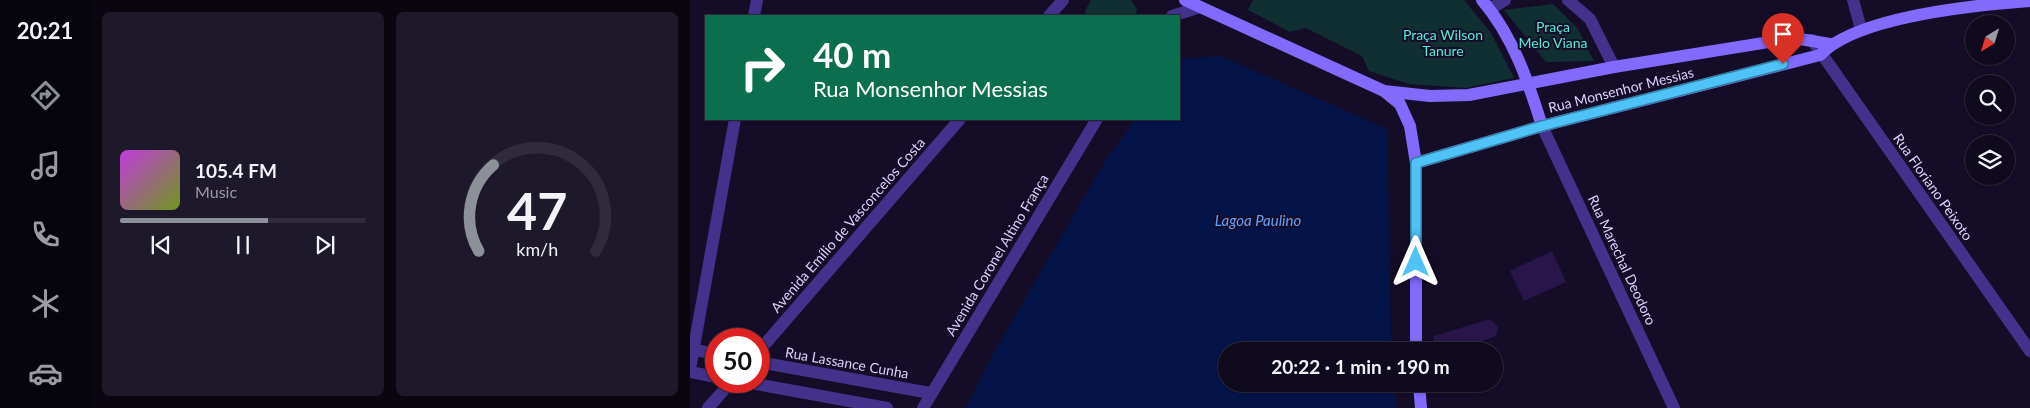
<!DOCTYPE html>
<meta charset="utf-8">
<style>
:root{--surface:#100a1e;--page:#1e182b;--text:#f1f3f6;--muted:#9c9aa4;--line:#302b3c;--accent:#8c9099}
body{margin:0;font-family:Lato,sans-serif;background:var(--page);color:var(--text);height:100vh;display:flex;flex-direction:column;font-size:19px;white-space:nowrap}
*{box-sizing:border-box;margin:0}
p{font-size:16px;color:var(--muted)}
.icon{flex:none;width:28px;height:28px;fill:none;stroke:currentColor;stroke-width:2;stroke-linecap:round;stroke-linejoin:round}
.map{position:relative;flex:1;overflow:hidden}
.drawer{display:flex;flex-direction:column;gap:12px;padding:12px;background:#090610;width:600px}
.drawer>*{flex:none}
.banner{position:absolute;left:15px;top:15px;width:475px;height:105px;border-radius:0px;box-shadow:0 1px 4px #0004,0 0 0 1px var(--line);background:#0b6e4f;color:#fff;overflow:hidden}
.needle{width:32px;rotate:218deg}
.fabs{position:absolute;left:1275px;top:15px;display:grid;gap:10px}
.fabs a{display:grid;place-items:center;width:50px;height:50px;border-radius:50%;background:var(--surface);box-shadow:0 1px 4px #0004,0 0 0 1px var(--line);font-size:25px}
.speed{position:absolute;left:15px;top:328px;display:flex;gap:10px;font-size:25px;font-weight:700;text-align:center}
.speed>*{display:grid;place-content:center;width:65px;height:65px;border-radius:50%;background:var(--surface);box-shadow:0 1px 4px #0004,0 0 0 1px var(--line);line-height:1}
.speed .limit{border:8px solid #d22;background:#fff;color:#111}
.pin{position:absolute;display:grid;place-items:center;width:42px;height:42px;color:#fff;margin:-51px -21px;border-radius:50% 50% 50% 0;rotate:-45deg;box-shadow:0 0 5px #0007}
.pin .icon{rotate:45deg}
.me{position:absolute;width:55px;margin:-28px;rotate:0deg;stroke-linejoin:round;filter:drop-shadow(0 0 4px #0008)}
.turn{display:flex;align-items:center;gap:18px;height:105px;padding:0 25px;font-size:22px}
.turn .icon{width:65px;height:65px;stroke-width:2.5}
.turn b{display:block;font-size:35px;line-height:42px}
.drawer .widget{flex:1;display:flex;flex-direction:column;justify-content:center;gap:8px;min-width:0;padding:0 18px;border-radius:8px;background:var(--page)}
.drawer .dial{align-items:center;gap:0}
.dial svg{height:130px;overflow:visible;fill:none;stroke:var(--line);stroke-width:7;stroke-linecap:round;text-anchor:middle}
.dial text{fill:var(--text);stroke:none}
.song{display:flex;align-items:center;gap:15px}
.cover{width:60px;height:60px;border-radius:8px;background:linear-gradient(135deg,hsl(290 70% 55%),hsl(80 70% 35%))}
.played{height:5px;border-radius:2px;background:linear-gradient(90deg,var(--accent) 60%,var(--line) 60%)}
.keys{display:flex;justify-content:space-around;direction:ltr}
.drawer .tiles{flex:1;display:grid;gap:12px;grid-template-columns:repeat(2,1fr)}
.trip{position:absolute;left:528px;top:342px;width:285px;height:50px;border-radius:25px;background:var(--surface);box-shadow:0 1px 4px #0004,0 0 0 1px var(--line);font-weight:700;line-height:50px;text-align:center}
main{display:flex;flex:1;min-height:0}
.tab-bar{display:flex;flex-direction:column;width:90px;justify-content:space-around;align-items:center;background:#06040c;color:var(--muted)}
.tab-bar .icon{width:35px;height:35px}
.tab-bar .active{color:var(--accent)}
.tab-bar b{font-size:22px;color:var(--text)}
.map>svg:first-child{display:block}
.green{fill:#0f2f32}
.water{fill:#041449}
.building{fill:#28164b}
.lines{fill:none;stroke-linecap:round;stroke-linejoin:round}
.street{stroke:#42328c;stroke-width:12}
.secondary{stroke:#826aff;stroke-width:12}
.route-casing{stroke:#337fa1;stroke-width:12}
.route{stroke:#4fc3f7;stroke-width:9}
.labels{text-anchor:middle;stroke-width:4;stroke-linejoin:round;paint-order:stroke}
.park-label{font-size:14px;fill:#51eddb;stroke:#150d28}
.street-label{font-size:14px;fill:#ded3ff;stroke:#150d28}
.water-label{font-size:15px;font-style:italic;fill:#61a1ff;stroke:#150d28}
</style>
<main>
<nav class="tab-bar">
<b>20:21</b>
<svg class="icon active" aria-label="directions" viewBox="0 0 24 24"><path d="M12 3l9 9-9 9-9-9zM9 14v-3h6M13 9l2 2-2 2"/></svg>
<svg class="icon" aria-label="music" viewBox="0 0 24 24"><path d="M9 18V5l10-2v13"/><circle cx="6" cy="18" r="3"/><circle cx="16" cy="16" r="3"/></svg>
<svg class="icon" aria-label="phone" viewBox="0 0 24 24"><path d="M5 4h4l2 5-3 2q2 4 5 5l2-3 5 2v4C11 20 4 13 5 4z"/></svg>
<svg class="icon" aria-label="climate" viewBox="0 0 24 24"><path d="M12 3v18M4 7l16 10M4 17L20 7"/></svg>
<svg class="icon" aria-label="car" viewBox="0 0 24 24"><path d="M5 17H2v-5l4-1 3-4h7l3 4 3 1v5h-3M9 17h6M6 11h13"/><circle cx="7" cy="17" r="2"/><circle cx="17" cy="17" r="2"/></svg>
</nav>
<section class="drawer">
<div class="tiles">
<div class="widget">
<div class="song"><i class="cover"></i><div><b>105.4 FM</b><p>Music</p></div></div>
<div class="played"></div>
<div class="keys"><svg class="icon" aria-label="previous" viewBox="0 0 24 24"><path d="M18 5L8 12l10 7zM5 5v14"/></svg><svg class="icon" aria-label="pause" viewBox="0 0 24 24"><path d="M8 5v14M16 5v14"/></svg><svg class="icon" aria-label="next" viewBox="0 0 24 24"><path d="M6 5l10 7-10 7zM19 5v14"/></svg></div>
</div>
<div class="widget dial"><svg viewBox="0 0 100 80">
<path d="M14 69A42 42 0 1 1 86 69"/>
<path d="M14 69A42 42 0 0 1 23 16" stroke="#8c9099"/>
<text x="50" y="56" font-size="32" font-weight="700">47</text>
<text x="50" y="72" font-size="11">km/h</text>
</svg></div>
</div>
</section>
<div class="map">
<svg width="1340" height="408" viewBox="0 0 1340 408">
<rect width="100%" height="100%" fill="#150d28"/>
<path class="green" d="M 401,0 L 441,0 L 447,9 L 446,16 L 396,16 L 395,11 Z
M 563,0 L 774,0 L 801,33 L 824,78 L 776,88 L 719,84 L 679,71 L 672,56 L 616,28 L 600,32 L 558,10 Z
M 863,4 L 888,29 L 904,61 L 856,62 L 814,10 Z"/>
<path class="water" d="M 530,56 L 697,129 L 701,338 L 702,351 L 536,351 L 536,384 L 702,384 L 707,408 L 276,408 L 302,356 L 417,158 L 446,119 L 489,119 L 489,59 Z"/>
<path class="building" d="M 862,251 L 876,282 L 834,301 L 820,271 Z
M 800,319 L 808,327 L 806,336 L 766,351 L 744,351 L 744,336 Z"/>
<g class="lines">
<path class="street" d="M 878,0 L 900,19 L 924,67
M 1163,0 L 1171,29
M 800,9 L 815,0
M 64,16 L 67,0
M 359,16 L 373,0
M 482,16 L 510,7
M 1122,40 L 1340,351
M 852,126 L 984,408
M 0,349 L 26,354
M 69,351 L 270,119
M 69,362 L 240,393
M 0,369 L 45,119
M 0,372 L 26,377
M 50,381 L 197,408
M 18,408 L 42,381
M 233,408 L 407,119"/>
<path class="secondary" d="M 495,0 L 694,91 L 710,104 L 720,126 L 726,163 L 726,351
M 792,0 C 823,36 838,81 852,126
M 694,91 L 740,96 L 779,95 L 924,67 L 1104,38 L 1140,44
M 726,163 L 852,126 L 1130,55 C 1167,16 1287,5 1340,1
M 729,384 L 731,408"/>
</g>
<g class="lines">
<defs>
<path id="route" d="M 726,262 L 726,163 L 852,126 L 1093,64"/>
</defs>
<use href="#route" class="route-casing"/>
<use href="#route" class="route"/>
</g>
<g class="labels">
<g class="park-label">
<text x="863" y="32">Praça<tspan x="863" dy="16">Melo Viana</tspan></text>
<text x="753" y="40">Praça Wilson<tspan x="753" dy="16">Tanure</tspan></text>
</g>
<g class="street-label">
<text transform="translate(931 90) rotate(-14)" y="5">Rua Monsenhor Messias</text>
<text transform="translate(1243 187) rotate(55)" y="5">Rua Floriano Peixoto</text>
<text transform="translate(158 225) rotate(-49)" y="5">Avenida Emílio de Vasconcelos Costa</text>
<text transform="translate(307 255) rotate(-59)" y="5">Avenida Coronel Altino França</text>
<text transform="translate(932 260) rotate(65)" y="5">Rua Marechal Deodoro</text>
<text transform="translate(157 363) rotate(10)" y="5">Rua Lassance Cunha</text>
</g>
<g class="water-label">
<text x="568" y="226">Lagoa Paulino</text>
</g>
</g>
</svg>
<div class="fabs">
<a><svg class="needle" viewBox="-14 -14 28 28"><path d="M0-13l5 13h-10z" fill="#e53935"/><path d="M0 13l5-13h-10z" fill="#9c9aa4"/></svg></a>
<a><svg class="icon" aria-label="search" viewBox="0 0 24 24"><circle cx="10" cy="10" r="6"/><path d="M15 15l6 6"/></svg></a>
<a><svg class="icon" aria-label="layers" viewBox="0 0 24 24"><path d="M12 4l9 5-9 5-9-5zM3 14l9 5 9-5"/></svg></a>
</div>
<div class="speed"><div class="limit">50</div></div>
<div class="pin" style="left:1093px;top:64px;background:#d93025"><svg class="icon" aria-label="arrive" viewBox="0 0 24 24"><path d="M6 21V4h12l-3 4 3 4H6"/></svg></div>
<svg class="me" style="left:726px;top:262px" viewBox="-20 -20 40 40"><path d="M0-17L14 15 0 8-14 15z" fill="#4fc3f7" stroke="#fff" stroke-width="4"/></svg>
<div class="trip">20:22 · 1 min · 190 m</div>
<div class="banner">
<div class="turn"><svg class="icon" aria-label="right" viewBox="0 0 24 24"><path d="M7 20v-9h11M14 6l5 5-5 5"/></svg><div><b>40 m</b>Rua Monsenhor Messias</div></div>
</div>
</div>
</main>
